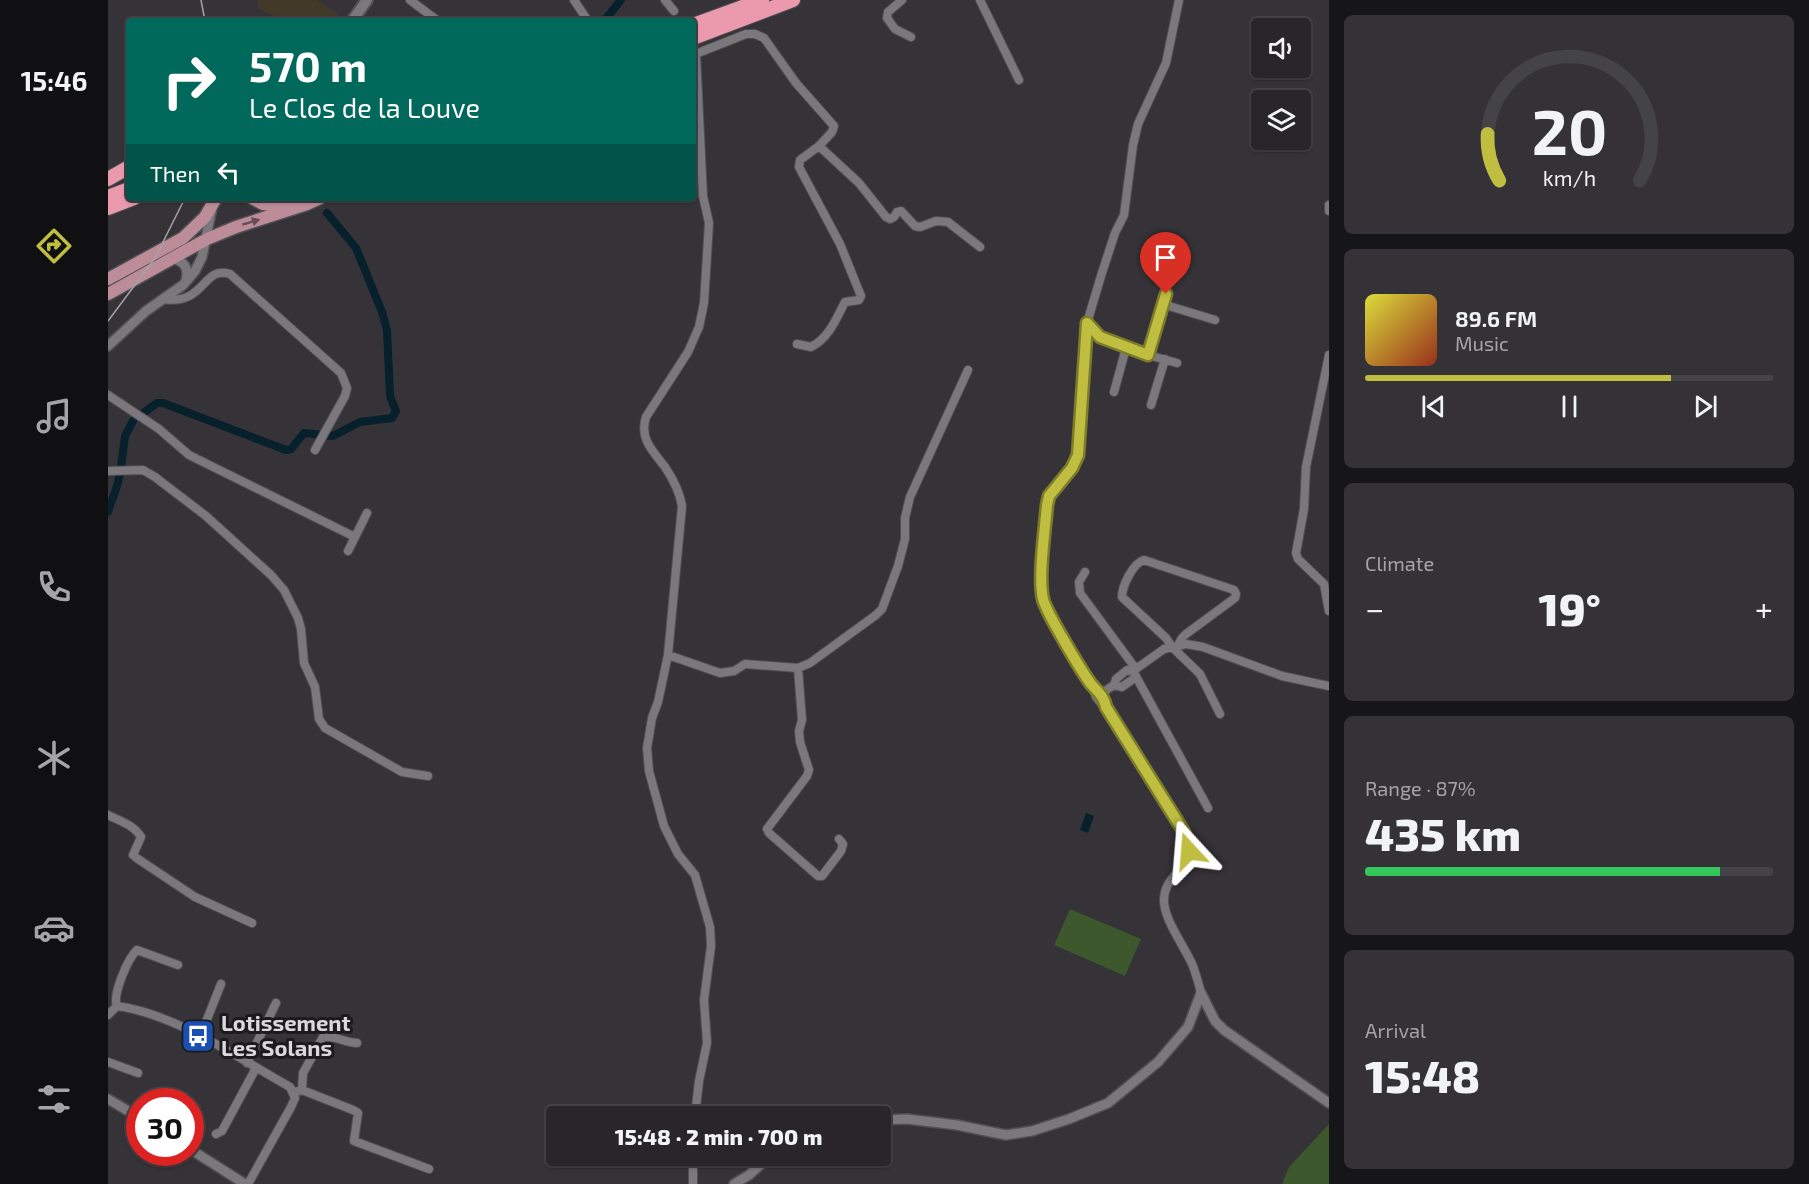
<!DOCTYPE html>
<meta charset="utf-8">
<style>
:root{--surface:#28262a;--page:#343236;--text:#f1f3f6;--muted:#a5a5a8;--line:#444347;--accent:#bfbe41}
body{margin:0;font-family:"Exo 2",sans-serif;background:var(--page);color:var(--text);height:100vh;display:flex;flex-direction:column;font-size:22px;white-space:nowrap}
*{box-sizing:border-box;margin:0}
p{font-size:20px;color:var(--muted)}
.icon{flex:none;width:33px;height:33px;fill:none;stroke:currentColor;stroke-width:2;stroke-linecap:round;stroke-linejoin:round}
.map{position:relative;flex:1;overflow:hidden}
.sheet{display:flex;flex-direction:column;gap:15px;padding:15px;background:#161517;width:480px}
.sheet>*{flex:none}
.banner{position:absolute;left:18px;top:18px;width:570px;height:183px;border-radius:6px;box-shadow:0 2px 4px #0004,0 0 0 2px var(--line);background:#00695c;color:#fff;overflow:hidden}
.tools{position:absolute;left:1143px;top:18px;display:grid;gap:12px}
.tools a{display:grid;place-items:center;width:60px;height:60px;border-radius:6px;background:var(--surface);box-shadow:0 2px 4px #0004,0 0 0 2px var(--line);font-size:30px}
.speed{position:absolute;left:18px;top:1088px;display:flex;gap:12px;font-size:30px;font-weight:700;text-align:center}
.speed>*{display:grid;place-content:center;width:78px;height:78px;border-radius:50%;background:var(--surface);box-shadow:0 2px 4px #0004,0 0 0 2px var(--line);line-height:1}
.speed .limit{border:9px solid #d22;background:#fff;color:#111}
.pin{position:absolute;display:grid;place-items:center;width:51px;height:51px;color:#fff;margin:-62px -26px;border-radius:50% 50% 50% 0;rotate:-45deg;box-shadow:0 0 6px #0007}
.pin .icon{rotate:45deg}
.me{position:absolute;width:66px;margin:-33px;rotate:341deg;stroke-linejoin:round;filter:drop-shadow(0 0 4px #0008)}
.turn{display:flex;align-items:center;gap:21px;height:126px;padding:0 24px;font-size:27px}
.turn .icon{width:78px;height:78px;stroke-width:2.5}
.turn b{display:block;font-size:42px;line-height:51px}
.then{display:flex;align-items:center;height:57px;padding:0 24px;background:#0003;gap:12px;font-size:22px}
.big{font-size:45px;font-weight:800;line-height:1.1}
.sheet .widget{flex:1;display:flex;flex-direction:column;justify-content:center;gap:9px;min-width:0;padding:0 21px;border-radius:9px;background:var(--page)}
.sheet .dial{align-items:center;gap:0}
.dial svg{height:156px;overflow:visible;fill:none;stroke:var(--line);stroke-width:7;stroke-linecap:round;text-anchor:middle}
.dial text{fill:var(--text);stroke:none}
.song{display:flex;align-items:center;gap:18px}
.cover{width:72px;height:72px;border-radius:9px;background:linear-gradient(135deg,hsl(60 70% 55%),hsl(10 70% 35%))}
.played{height:6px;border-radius:3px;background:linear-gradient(90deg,var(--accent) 75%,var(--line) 75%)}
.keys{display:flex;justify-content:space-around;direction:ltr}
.heat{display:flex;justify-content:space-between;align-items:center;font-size:33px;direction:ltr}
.charge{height:9px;border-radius:4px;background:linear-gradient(90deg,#34c759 87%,var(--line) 0)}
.trip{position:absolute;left:438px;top:1106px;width:345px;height:60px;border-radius:6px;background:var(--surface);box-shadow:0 2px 4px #0004,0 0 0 2px var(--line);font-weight:800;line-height:60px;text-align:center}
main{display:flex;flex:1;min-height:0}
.menu{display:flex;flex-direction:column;width:108px;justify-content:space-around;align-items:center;background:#100f11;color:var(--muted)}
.menu .icon{width:42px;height:42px}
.menu .selected{color:var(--accent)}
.menu b{font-size:27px;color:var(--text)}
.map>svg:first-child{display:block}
.commercial{fill:#433929}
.green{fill:#3c582c}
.water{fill:#06202c}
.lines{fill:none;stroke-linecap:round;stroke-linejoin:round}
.canal{stroke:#06202c;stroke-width:8}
.minor-casing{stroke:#514f54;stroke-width:10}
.tertiary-casing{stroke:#514f54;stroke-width:12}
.secondary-casing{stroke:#514f54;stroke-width:14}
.primary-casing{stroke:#514f54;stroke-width:15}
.motorway-casing{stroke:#514f54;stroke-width:16}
.minor{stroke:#7a777d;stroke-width:8}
.tertiary{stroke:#7a777d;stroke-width:9}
.secondary{stroke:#7a777d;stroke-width:10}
.primary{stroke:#bd8c99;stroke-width:12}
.motorway{stroke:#ea9aac;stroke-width:14}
.tram{stroke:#a5a3a8;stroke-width:1.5}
.oneway{fill:#644d55}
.route-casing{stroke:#7c7c2a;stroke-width:15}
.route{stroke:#bfbe41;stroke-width:10}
.labels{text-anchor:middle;stroke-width:6;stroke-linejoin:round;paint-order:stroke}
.poi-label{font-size:22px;font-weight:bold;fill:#d9d8dc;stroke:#1c1a1d;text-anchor:start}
</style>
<main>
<nav class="menu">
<b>15:46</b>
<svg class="icon selected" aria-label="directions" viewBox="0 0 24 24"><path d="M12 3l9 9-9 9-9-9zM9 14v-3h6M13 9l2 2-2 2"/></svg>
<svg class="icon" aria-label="music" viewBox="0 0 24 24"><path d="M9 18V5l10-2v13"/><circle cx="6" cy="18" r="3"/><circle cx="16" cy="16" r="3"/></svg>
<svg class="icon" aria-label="phone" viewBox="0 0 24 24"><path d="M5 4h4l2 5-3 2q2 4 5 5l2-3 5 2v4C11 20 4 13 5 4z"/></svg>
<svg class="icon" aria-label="climate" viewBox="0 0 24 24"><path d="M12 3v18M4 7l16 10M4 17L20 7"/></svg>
<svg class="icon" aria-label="car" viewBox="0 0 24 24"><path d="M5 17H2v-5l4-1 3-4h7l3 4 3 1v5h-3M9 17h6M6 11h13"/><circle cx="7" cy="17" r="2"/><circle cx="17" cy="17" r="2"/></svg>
<svg class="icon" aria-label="filters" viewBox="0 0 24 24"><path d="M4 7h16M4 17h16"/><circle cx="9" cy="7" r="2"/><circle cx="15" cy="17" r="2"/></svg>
</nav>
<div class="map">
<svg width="1221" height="1184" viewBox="0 0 1221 1184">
<rect width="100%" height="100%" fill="#353238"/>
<path class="commercial" d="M 150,0 L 209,0 L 227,12 L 234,21 L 175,21 L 150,8 Z"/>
<path class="green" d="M 962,909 L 1033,939 L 1017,976 L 946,945 Z
M 1221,1124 L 1221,1184 L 1174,1184 L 1181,1167 Z"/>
<path class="water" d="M 978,813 L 986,816 L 980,833 L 972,830 Z"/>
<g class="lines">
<path class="canal" d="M 496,21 L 513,0
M 34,414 L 49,403 L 55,403 L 178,450 L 183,449 L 196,433 L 225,436 L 252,422 L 284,418 L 288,411 L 282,396 L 279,330 L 274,312 L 248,248 L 219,213
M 13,467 L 17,436 L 25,421
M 0,512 C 4,499 10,487 12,473"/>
<defs>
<path id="minor" d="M 302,0 L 330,21
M 466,0 L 480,21
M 557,0 L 566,11
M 794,0 L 780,12 L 779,18 L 787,29 L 803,37
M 872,0 L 911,80
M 1071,0 L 1058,63 L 1030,124 L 1025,145 L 1016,215 L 1007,233 L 993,276 L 979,323 L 970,455 L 964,468 L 941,496 L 939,505 L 934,585 L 935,600 L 984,684 C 986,694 989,701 998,707 L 1076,833 C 1089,871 1057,871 1056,899 C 1055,919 1077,947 1085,966 C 1088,975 1091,984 1093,993
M 585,55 L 638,34 L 647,34 L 656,38 L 688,83 L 726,126 L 724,132 L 711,146 L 751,183 L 778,217 L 782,219 L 786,217 L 789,212 L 793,211 L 807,226 L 812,227 L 828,221 L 840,222 L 872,247
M 1221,205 L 1221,211
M 55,299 C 98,306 94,265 122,274 L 233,373 L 239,388 L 237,396 L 207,450
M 1055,308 L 1058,294
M 979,323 L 992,337 L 1040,355 L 1069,363
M 689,344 L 703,347 C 721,338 728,319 737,302 L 751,300 L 753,296 L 732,244 L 691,167 L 692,160 L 711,146
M 1040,355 L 1052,311 L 1057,306 L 1061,306 L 1107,320
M 1221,355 L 1198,467 L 1196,509 L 1188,553 L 1190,559 L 1216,584 L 1221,611
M 1006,392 L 1018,348
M 0,395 L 51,429 L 81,455 L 247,537
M 1043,405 L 1057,359
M 0,471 L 35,470 L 47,477 L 98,516 L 163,575 L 176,590 L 190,618 L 193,629 L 196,663 L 207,687 L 211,719 L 217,728 L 294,772 L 320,776
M 240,551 L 259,513
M 977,572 L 971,582 L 972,593 L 1028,669
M 1070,645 L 1074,638 L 1078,634 L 1127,598 L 1128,594 L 1126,590 L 1036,560 C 1025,563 1014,586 1014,597 L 1058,638 L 1064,647 L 1092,674 L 1112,714
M 560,655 L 612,673 L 626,671 L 637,664 L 690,668 L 702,663 L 768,615 L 774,609 L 790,566 L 797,539 L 797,518 L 802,497 L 860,370
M 690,668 L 694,720 L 691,731 L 692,742 L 701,770 L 699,776 L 659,829 L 661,833 L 710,876 L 714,876 L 733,851 L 735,844 L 731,839
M 1025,671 L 1056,649 L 1078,644 L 1095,647 L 1174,676 L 1221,686
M 1006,685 L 1014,687 L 1028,677
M 988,697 L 1006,685 L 1008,679 L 1019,670 L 1025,671 L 1100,808
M 0,815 C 12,821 26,825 33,837 L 25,855 L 30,859 L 87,897 L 144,923
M 9,1006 C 4,995 20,958 29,950 L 70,965
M 0,1015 L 9,1006 C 68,1014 130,1058 182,1087 L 187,1098 L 183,1107 L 140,1184
M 92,1037 L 113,984
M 0,1062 L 30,1073
M 139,1063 L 168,1003
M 194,1090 L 195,1073 L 215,1037 C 227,1035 237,1043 249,1043
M 186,1092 L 194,1090 L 245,1110 L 250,1113 L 246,1141 L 321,1169
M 587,1116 L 591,1081 L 599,1043 L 596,1000 L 603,946 L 602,927 L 587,875 L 570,854 L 556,826 L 541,771 L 539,748 L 544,718 L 550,702 L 560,655 L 574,506 C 572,493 565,479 557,467 C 545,451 531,439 538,417 L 580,352 L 591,327 L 596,303 L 601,223 L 595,196 L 588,54
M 108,1134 L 114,1131 L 148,1068
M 585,1155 L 585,1184"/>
<path id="tertiary" d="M 63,258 C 77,261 81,268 78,281
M 0,346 L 38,311 L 75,285 L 87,271 L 94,257 L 104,208
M 1093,993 L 1107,1021 L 1116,1030 L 1221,1103
M 0,1099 L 32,1118
M 772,1120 L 799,1119 L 849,1125 L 898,1135 L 924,1131 L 961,1119 L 1000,1103 L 1050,1062 L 1080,1027 L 1093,993
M 82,1149 L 137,1184
M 626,1184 L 641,1175 L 663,1155"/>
<path id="secondary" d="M 244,21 L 259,0"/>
<path id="primary" d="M 144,198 L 155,204 L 180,207
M 0,279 L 75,238 L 97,217 L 108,198
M 0,294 L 99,239 L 128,227 L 199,204 L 212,198"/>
<path id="motorway" d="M 585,25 L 654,0
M 585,38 L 685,0
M 0,179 L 21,167
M 0,197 L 21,189
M 0,208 L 26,198"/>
</defs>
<use href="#minor" class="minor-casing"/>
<use href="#tertiary" class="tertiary-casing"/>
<use href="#secondary" class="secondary-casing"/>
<use href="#primary" class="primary-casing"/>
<use href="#motorway" class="motorway-casing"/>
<use href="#minor" class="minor"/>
<use href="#tertiary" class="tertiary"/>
<use href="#secondary" class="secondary"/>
<use href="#primary" class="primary"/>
<use href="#motorway" class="motorway"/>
<path class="tram" d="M 93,0 L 97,21
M 0,321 L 47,258 L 77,198"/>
</g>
<defs><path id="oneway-solid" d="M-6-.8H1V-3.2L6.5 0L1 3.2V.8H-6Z" transform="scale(1.5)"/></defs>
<use class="oneway" href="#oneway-solid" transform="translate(143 222) rotate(-17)"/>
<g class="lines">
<defs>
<path id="route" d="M 1058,294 L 1040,355 L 992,337 L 979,323 L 970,455 L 964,468 L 941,496 L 939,505 C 937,529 930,577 935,599 C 938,612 974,672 983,684 C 990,692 996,696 998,707 L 1076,832 L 1081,851"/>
</defs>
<use href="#route" class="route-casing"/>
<use href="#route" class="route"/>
</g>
<defs>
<symbol id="bus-square" viewBox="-11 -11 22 22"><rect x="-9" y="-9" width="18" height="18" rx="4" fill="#1a4fb4" stroke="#1c1a1d"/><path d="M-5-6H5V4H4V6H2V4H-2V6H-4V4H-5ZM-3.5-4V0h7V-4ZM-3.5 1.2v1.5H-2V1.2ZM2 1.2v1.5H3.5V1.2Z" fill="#fff"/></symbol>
</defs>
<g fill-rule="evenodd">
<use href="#bus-square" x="71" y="1017" width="38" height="38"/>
</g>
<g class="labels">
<g class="poi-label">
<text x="113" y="1031">Lotissement<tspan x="113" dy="25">Les Solans</tspan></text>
</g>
</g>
</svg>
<div class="tools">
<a><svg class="icon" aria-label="sound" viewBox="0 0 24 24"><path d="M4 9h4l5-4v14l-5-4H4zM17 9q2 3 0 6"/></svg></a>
<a><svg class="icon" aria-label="layers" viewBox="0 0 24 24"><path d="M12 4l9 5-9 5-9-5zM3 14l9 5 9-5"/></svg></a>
</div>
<div class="speed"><div class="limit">30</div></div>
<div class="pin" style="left:1058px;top:294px;background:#d93025"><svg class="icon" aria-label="arrive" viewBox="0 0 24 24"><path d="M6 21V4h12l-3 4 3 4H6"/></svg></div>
<svg class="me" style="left:1081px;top:851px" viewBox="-20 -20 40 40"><path d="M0-17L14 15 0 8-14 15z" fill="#bfbe41" stroke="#fff" stroke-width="4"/></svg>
<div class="trip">15:48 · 2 min · 700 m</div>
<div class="banner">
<div class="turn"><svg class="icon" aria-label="right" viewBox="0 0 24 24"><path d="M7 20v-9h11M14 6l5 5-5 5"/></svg><div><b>570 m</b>Le Clos de la Louve</div></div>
<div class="then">Then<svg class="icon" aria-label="left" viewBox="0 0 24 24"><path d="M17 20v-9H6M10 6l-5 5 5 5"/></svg></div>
</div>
</div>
<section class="sheet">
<div class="widget dial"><svg viewBox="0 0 100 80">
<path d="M14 69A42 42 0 1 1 86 69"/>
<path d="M14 69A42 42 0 0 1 8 45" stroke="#bfbe41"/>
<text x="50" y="56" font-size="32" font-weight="700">20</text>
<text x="50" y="72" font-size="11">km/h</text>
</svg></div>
<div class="widget">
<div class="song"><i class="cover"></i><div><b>89.6 FM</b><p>Music</p></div></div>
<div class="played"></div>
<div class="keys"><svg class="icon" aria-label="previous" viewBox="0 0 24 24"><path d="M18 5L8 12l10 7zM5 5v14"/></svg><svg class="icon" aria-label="pause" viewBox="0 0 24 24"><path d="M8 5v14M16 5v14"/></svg><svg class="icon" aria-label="next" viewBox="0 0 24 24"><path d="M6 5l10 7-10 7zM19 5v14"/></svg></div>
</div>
<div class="widget"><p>Climate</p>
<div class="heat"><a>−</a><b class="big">19°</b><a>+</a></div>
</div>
<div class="widget"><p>Range · 87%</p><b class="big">435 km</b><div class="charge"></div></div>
<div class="widget"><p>Arrival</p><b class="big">15:48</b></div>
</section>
</main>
